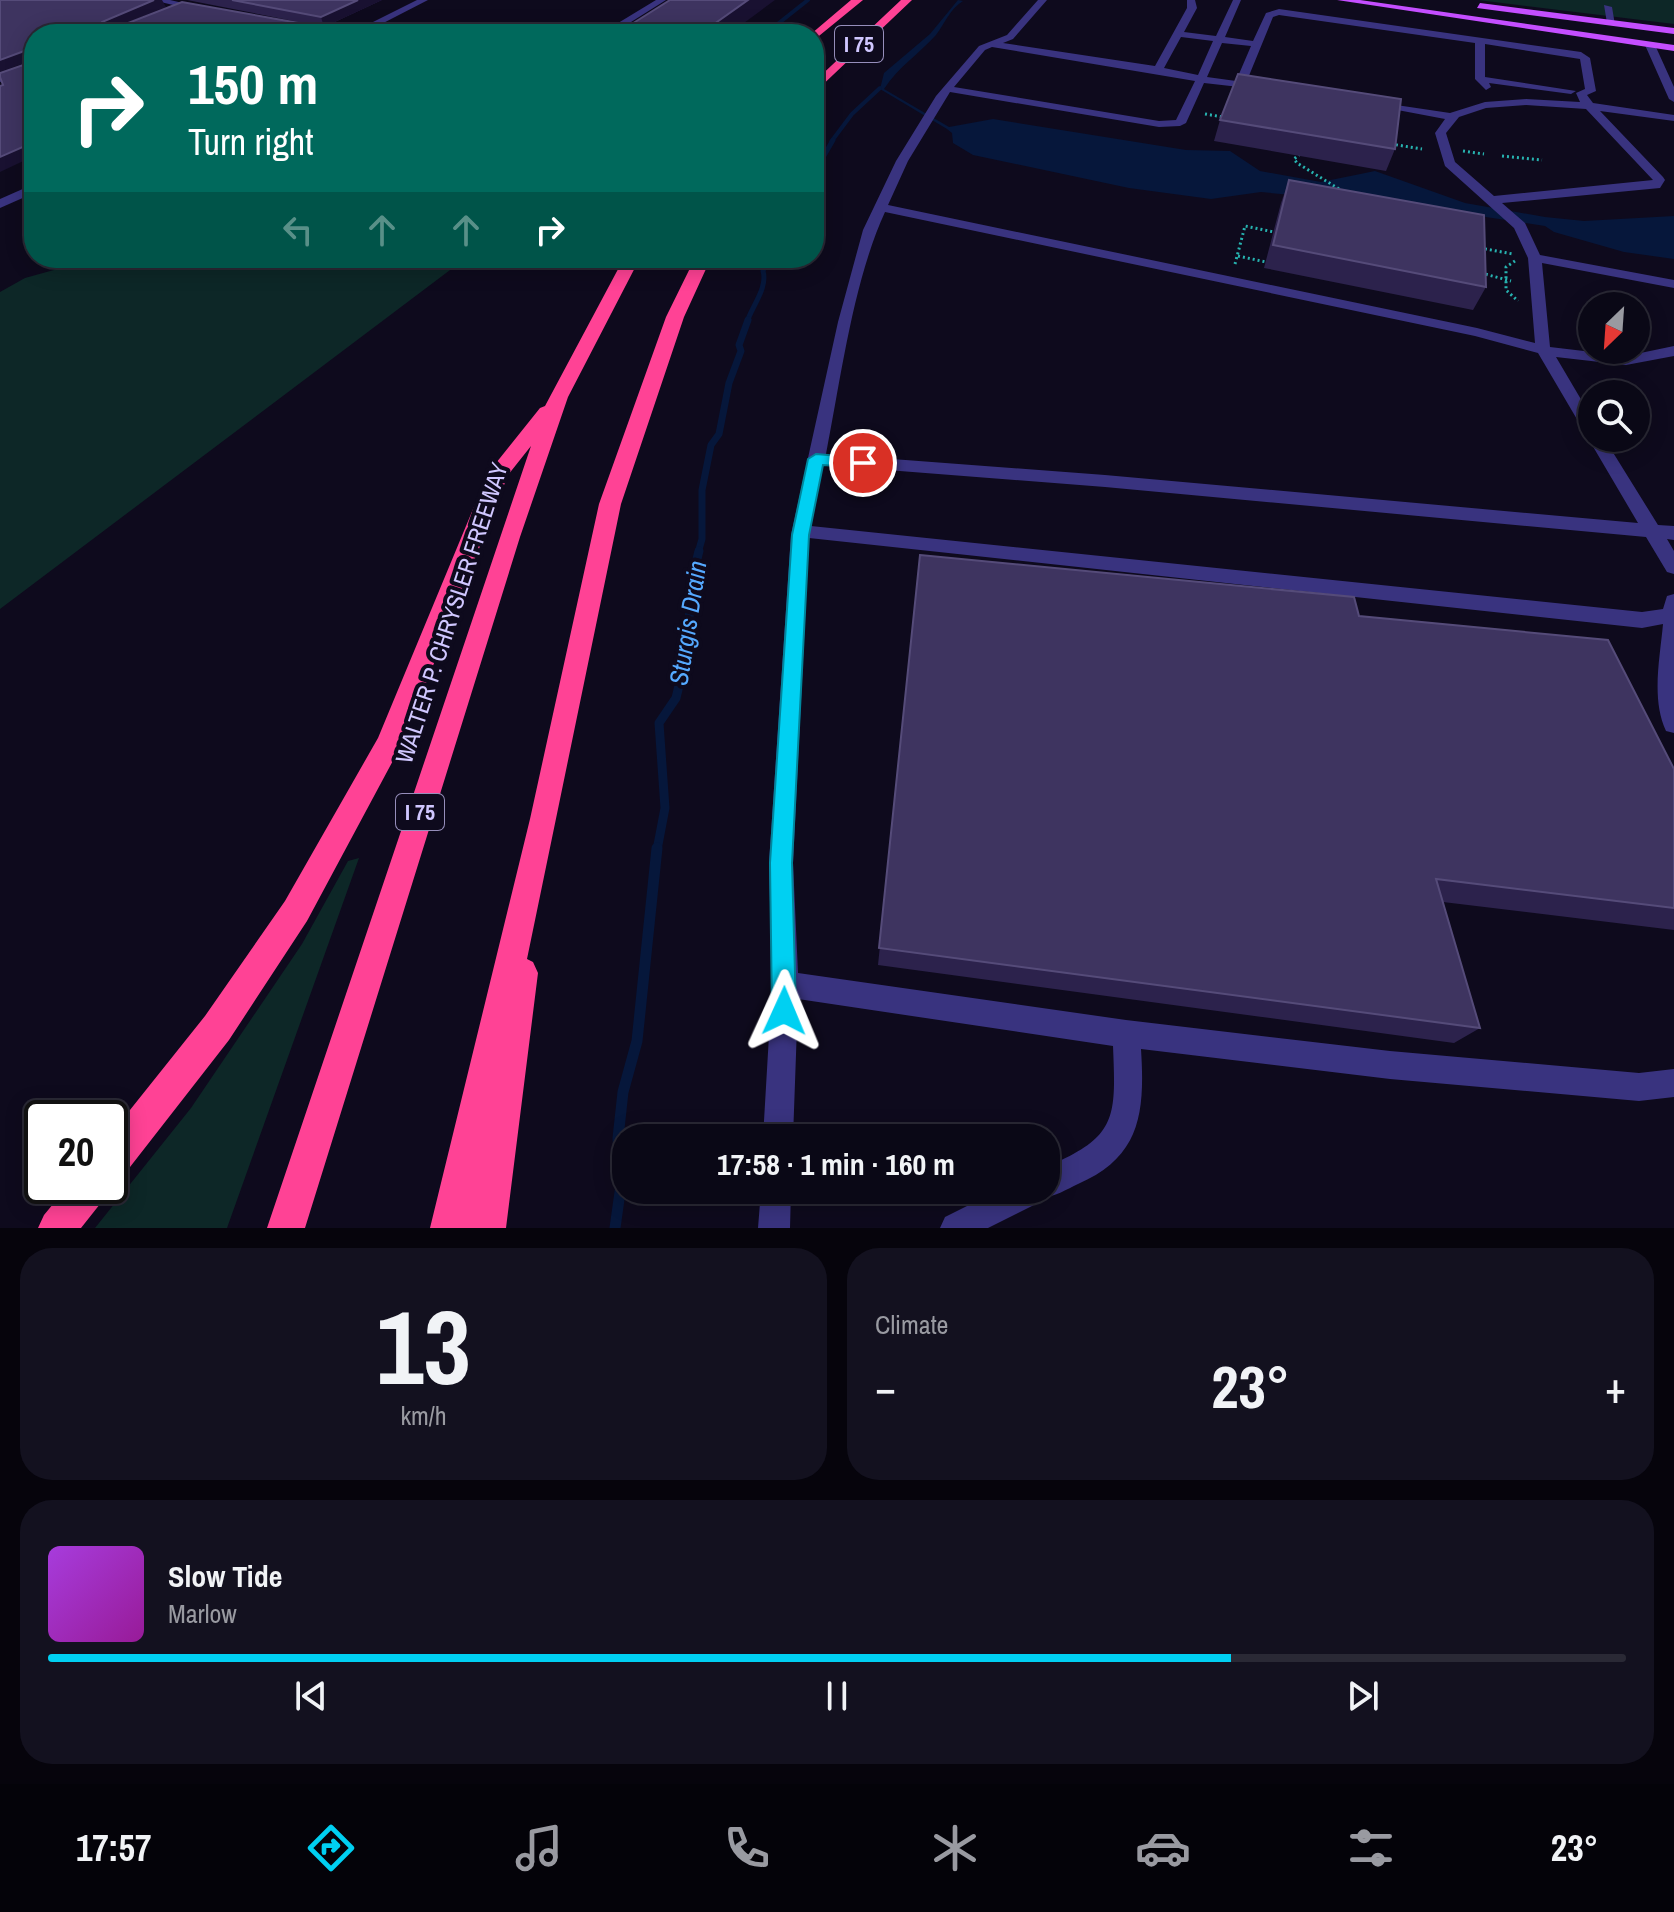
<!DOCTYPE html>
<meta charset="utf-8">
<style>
:root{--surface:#0a0816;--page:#13111f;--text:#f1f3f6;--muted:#999aa1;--line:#2a2935;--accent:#00d0f2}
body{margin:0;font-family:"Archivo Narrow",sans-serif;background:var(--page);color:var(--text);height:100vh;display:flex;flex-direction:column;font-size:30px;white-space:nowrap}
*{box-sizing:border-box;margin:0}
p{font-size:26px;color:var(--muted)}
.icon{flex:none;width:44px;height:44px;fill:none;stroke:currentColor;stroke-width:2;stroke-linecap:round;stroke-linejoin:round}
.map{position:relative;height:1228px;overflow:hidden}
.side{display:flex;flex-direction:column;gap:20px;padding:20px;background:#06040c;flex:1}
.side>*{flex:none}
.top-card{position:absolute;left:24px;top:24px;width:800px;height:244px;border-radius:32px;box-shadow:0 4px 20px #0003,0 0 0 2px var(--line);background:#00695c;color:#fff;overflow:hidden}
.needle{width:52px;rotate:205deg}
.tools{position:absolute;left:1578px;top:292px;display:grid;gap:16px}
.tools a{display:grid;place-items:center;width:72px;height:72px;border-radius:50%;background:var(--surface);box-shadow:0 4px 20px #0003,0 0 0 2px var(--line);font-size:40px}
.speed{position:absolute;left:24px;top:1100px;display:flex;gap:16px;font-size:40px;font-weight:700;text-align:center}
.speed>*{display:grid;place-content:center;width:104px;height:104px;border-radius:50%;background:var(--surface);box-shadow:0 4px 20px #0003,0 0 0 2px var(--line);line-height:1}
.speed .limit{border:4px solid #111;border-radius:12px;background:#fff;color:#111}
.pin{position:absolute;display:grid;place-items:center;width:68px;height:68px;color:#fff;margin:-34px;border:4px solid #fff;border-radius:50%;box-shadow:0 2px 8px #0007}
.me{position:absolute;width:88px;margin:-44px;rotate:1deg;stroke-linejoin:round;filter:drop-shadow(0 0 6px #0008)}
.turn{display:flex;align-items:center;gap:28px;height:168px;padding:0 32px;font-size:36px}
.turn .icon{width:104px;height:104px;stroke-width:2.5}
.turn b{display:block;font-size:56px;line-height:68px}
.lanes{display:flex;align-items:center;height:76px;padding:0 32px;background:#0003;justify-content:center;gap:40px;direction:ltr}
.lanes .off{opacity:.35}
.big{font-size:60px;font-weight:800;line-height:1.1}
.side .widget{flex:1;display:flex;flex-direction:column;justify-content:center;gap:12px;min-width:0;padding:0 28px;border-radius:32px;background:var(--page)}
.side .dial{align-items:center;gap:0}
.dial b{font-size:104px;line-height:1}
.song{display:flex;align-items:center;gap:24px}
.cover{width:96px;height:96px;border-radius:12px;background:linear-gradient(135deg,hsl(280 70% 55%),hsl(300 70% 35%))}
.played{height:8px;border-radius:4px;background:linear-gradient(90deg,var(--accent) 75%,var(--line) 75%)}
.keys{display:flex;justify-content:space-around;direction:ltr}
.heat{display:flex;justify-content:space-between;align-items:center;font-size:44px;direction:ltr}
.side .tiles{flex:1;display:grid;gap:20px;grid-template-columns:1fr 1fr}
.widget:last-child{grid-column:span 2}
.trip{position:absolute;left:612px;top:1124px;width:448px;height:80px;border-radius:32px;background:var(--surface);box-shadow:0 4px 20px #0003,0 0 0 2px var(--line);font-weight:800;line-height:80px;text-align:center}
.tabs{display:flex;height:128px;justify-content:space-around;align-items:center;background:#040309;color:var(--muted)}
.tabs .icon{width:56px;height:56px}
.tabs .active{color:var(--accent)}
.tabs b{font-size:36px;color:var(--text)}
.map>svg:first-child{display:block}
.green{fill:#0d2727}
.water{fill:#06173b}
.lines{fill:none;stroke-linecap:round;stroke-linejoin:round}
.stream-far4{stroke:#06173b;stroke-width:4}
.stream-far3{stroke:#06173b;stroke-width:5}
.stream-far2{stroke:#06173b;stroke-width:7}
.stream-far1{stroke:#06173b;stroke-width:9}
.stream{stroke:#06173b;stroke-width:11}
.path{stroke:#27b3b0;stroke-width:3;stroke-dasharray:2 3;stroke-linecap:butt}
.minor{fill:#39337f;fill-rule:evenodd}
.major{fill:#c44eff;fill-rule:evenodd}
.highway{fill:#ff4295;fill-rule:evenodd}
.wall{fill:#2c224c}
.shaded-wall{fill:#191131}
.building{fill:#3e3460;stroke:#554b79;stroke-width:2}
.route{fill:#00d0f2;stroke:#00879d;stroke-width:2}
.labels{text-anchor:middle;stroke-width:8;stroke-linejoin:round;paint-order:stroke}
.shield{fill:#0e0a1d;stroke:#968ebb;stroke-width:2}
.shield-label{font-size:22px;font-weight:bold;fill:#d0c7ff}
.street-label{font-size:24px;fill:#d0c7ff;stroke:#0e0a1d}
.water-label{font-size:26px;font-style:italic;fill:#55a9ff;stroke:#0e0a1d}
</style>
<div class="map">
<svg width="1674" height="1228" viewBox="0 0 1674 1228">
<rect width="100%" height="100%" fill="#0e0a1d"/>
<path class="green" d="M 1478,0 L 1674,0 L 1674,24 Z
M 97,258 L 466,258 L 0,609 L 0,292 L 25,278 Z
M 359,858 L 227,1228 L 95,1228 L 191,1108 L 302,944 L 348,861 Z"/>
<path class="water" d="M 958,0 L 963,1 C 950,9 945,23 936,35 C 919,54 898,67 884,89 L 949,127 L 993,119 L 1186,150 L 1230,151 L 1260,171 L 1321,182 L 1375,171 L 1465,203 L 1545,217 L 1584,221 L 1674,216 L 1674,259 L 1624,252 L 1554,232 L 1545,226 L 1479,216 L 1446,223 L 1412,202 L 1347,190 L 1300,200 L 1291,195 L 1261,192 L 1211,199 L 1129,188 L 973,155 L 953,143 L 952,133 L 947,129 L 880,89 L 884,73 L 930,34 Z"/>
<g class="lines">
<path class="stream-far4" d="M 765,34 L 808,0
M 831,142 L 852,114 L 880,88"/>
<path class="stream-far3" d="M 814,173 L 833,140
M 747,322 C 752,306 768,288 763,271 L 769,258"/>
<path class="stream-far2" d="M 698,553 L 702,539 L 702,490 L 711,445 L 719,434 L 729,383 L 741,351 L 739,345 L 748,320"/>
<path class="stream-far1" d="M 657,850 L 665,808 L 659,723 L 676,698 L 688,648 L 691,582 L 699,551"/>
<path class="stream" d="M 615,1228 L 621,1185 L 618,1138 L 623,1092 L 637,1041 L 657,848"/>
<path class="path" d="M 1205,114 L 1223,117
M 1391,144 L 1422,149
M 1463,151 L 1484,154
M 1300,154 L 1294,159 L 1297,163 L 1344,192
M 1502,156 L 1542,160
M 1480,248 L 1513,254
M 1238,256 L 1266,262
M 1515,261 L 1506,267 L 1506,290 L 1518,301
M 1235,264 L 1245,226 L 1274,232
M 1481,273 L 1511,281"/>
<path class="minor" d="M 152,0 L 170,0 L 208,9 L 203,12 Z
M 417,0 L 428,0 L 362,34 L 349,34 Z
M 656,0 L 666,0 L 612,34 L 600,34 Z
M 1038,0 L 1047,0 L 1013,39 L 1003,43 L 1155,66 L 1187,8 L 1187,0 L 1195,0 L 1197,8 L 1184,32 L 1216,36 L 1233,0 L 1241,0 L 1225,37 L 1253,41 L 1266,13 L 1279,9 L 1581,52 L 1590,58 L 1596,91 L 1587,95 L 1593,103 L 1674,115 L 1674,121 L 1600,111 L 1663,177 L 1665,180 L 1660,188 L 1502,203 L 1525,223 L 1540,255 L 1674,280 L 1674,288 L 1542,263 L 1550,347 L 1626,356 L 1674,346 L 1674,356 L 1626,365 L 1556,357 L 1592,418 L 1592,438 L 1604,438 L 1658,525 L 1674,526 L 1674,540 L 1667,539 L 1674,551 L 1674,574 L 1667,572 L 1646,537 L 1105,487 L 823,465 L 811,526 L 1642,612 L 1663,609 L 1667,596 L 1674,594 L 1674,733 L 1666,731 C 1651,699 1660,658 1663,624 L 1642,628 L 809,538 L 793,863 L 798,973 L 1126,1020 L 1390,1051 L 1639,1073 L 1674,1069 L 1674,1097 L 1639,1101 L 1390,1079 L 1141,1049 C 1145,1112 1141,1157 1078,1184 C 1067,1189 1055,1197 1043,1197 L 1042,1201 L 988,1228 L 940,1228 L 945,1217 L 999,1190 L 1046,1190 L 1046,1167 C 1117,1137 1116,1119 1113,1046 L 798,999 L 793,1138 L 763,1138 L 772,984 L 769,863 L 791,535 L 838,322 L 863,230 L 896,161 L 936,96 L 979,46 L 1007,35 ZM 1279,15 L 1475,43 L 1475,79 L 1486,90 L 1491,87 L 1489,83 L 1571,94 L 1576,91 L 1485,77 L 1485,44 L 1580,59 L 1585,89 L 1576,93 L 1580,102 L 1526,99 L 1485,102 L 1450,113 L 1376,102 L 1371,105 L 1445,119 L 1435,133 L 1445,166 L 1514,228 L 1528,258 L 1535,343 L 1477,328 L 888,205 L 908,161 L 950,92 L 1159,127 L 1180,126 L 1186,123 L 1204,83 L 1257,89 L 1257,85 L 1246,83 L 1273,17 ZM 1181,37 L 1213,41 L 1198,75 L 1164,68 ZM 1222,43 L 1251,46 L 1236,81 L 1207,77 ZM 992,47 L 1195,81 L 1176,120 L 1159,121 L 954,87 L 985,50 ZM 1526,105 L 1586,109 L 1653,180 L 1494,196 L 1455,162 L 1446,133 L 1459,117 L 1486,108 ZM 885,212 L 1475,336 L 1538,353 L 1638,523 L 1105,475 L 826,454 C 841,378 853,282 885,212 Z
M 1604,5 L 1612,7 L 1615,25 L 1607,23 Z
M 278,19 L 342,31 L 347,34 L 327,34 L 275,24 Z
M 1650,42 L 1655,45 L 1674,87 L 1674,102 L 1669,99 L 1645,45 Z
M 34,63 L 34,70 L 0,82 L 0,75 Z
M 34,184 L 34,193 L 0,208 L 0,199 Z
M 761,1190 L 791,1190 L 790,1228 L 758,1228 Z"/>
<path class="major" d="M 1337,0 L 1360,0 L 1674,45 L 1674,51 Z
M 1480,3 L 1674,28 L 1674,34 L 1477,8 Z"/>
<path class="highway" d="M 851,0 L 863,0 L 814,40 L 814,34 L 811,34 Z
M 901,0 L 912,0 L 814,93 L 814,82 Z
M 624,258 L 640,258 L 568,397 L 520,537 L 305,1228 L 267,1228 L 531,446 L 508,475 L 403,742 L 307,921 L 229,1040 L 123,1176 L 110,1181 L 110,1135 L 205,1016 L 285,901 L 378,738 L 488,473 L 540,408 L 545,406 Z
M 695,258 L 711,258 L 684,317 L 621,504 L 527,959 L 533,962 L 538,973 L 506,1228 L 468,1228 L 470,1217 L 468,1228 L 430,1228 L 530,819 L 599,504 L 666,317 Z
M 68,1186 L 109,1186 L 104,1199 L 81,1228 L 38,1228 L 44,1215 Z"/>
</g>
<path class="wall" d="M 187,0 L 382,0 L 324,27 Z
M 1220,120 L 1395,149 L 1386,171 L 1214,141 Z
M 1289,180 L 1486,287 L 1473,310 L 1264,268 L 1281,203 Z
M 920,555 L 1359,616 L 1674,769 L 1674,930 L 1443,902 L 1480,1028 L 1454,1043 L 878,965 Z"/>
<path class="shaded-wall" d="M 154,0 L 162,0 L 166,7 L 107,31 L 100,26 L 102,22 Z
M 358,0 L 382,0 L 324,27 L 321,17 Z
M 748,0 L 775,0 L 729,34 L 700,34 Z
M 304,24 L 307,34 L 281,34 Z
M 27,50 L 33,60 L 0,72 L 0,60 Z
M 34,142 L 34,156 L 0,172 L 0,157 Z"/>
<path class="building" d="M 0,0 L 154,0 L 102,22 L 100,26 L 118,27 L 182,2 L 304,24 L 281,34 L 34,34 L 34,142 L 0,157 L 0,86 L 3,85 L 0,77 L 0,73 L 29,63 L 31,53 L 27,50 L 0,60 Z
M 232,0 L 358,0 L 321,17 Z
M 670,0 L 748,0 L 700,34 L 616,34 Z
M 1238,74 L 1401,99 L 1395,149 L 1220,120 Z
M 1289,180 L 1484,215 L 1486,287 L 1273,245 Z
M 920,555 L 1354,597 L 1359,616 L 1608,640 L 1674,769 L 1674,908 L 1436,879 L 1480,1028 L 879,948 Z"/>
<path class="route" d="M 816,454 L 863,458 L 871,463 L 863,468 L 823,465 L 809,535 L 792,863 L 796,1011 L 793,1020 L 784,1023 L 775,1020 L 772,1011 L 770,863 L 792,535 L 808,459 Z"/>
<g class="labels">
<g class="shield">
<rect x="835" y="26" width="48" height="36" rx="6"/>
<rect x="396" y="794" width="48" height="36" rx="6"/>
</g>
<g class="shield-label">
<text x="859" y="52">I 75</text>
<text x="420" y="820">I 75</text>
</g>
<g class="street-label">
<text transform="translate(452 613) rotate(-72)" y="8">WALTER P. CHRYSLER FREEWAY</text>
</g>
<g class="water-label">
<text transform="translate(688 623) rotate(-81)" y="9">Sturgis Drain</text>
</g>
</g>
</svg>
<div class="tools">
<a><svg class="needle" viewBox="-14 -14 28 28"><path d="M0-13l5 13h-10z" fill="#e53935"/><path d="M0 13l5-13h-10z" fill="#999aa1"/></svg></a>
<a><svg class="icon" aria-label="search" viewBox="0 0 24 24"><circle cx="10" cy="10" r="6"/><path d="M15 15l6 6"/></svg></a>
</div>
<div class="speed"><div class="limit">20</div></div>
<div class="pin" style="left:863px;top:463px;background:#d93025"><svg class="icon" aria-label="arrive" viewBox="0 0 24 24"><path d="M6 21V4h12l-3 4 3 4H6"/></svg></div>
<svg class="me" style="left:784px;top:1011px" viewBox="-20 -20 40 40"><path d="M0-17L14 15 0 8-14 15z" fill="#00d0f2" stroke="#fff" stroke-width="4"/></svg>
<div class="trip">17:58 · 1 min · 160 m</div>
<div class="top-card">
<div class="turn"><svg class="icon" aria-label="right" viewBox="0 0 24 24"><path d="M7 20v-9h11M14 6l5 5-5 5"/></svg><div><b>150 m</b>Turn right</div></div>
<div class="lanes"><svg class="icon off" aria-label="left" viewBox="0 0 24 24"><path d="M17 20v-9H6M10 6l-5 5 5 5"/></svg><svg class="icon off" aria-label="ahead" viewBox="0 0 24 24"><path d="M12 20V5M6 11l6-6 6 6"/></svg><svg class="icon off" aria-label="ahead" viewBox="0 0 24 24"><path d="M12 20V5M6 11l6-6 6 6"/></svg><svg class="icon" aria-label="right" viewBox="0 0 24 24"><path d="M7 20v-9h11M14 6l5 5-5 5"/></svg></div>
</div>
</div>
<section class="side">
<div class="tiles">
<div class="widget dial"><b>13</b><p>km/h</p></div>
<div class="widget"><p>Climate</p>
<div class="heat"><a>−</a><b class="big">23°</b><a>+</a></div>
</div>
<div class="widget">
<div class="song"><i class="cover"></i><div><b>Slow Tide</b><p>Marlow</p></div></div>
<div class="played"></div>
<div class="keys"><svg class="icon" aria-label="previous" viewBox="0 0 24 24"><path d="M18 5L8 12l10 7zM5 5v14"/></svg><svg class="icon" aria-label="pause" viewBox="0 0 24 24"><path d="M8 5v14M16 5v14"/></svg><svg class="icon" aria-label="next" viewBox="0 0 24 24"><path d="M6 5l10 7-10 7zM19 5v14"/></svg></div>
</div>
</div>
</section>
<nav class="tabs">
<b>17:57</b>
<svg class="icon active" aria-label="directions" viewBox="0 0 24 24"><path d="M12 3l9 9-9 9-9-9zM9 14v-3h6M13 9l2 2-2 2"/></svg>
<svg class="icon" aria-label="music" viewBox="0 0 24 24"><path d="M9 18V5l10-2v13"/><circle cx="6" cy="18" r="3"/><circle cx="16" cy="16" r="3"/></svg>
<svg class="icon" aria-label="phone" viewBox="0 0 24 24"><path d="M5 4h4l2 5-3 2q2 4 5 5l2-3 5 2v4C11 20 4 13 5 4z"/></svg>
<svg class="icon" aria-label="climate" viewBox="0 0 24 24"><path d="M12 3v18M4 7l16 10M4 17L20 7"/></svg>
<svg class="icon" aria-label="car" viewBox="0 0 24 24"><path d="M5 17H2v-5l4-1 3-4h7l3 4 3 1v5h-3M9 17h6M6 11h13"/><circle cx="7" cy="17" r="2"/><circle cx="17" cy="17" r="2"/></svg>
<svg class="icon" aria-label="filters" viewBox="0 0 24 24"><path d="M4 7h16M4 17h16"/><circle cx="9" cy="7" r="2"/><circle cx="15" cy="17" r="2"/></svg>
<b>23°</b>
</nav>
